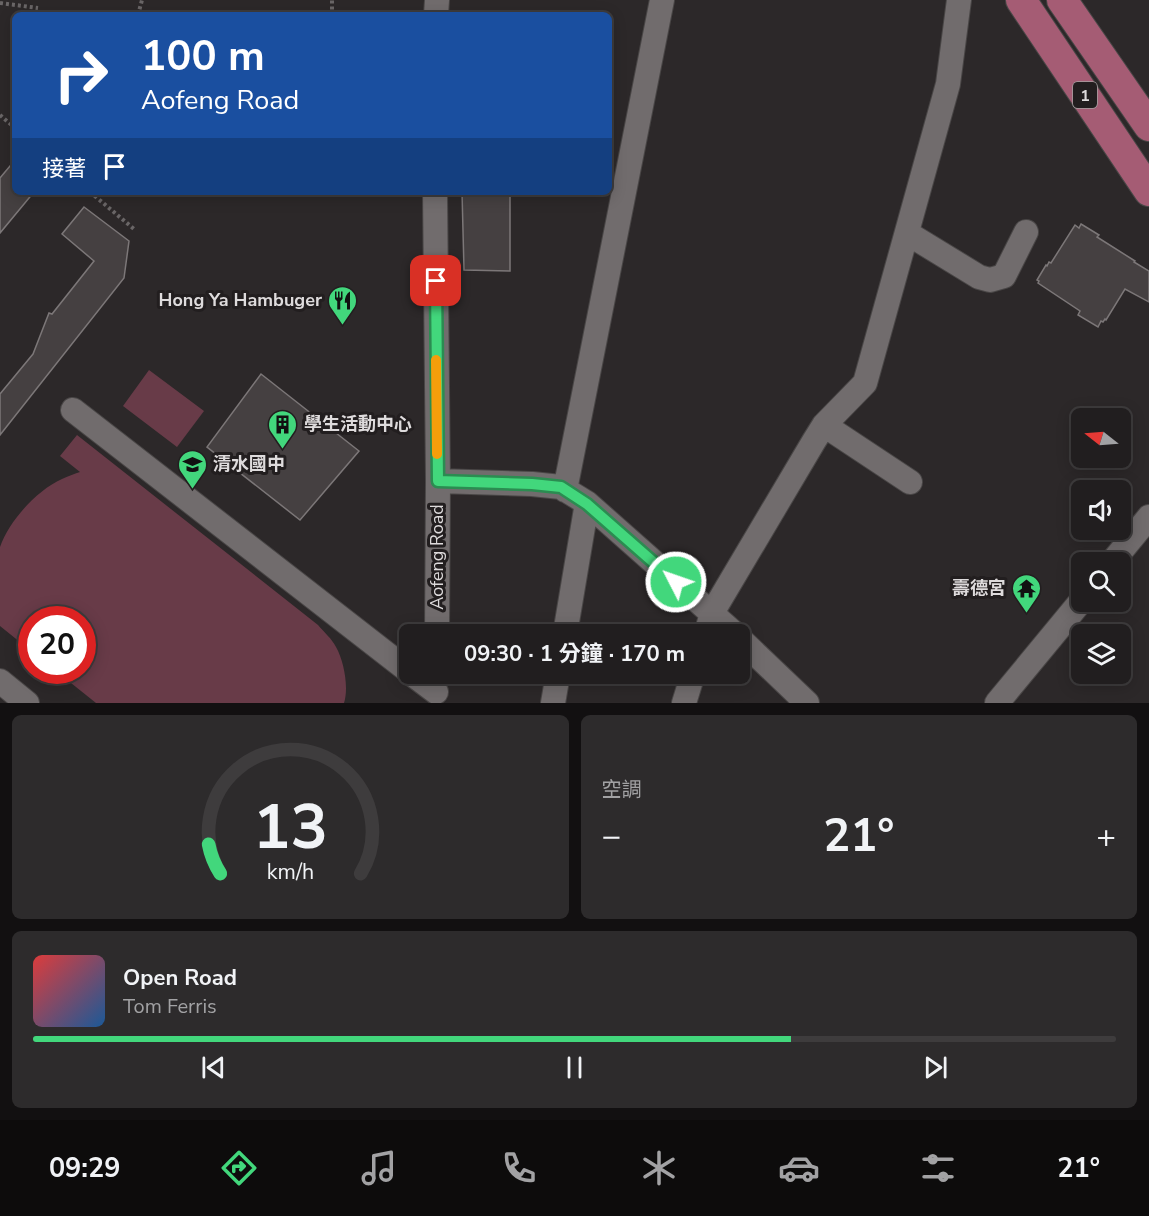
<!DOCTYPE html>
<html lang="zh-TW">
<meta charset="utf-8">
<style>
:root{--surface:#211e1f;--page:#2d2b2c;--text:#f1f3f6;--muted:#a2a2a4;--line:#3e3c3d;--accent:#42d77c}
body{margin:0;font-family:"Nunito Sans","Noto Sans TC",sans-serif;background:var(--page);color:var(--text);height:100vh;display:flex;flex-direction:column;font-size:22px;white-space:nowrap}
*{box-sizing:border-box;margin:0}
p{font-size:20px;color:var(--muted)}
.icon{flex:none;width:33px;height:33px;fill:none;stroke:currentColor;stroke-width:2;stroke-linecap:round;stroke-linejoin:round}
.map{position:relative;height:703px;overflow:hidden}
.side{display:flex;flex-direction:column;gap:12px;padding:12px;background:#121011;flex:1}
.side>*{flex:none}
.banner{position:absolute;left:12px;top:12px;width:600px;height:183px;border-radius:9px;box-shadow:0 3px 15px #0003,0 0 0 2px var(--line);background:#1a4fa0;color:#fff;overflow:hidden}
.needle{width:39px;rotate:287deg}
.controls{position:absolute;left:1071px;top:408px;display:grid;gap:12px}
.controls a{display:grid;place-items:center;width:60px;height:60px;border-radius:9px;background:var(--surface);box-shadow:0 3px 15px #0003,0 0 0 2px var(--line);font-size:30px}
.speed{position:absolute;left:18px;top:606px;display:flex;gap:12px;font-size:30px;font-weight:700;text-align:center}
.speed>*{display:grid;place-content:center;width:78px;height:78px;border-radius:50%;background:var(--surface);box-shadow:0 3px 15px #0003,0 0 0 2px var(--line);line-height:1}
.speed .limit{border:9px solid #d22;background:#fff;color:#111}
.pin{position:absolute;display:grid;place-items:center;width:51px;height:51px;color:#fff;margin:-26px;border-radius:12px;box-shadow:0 3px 9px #0006}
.me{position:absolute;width:66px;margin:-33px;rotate:311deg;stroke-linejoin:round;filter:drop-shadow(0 0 4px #0008)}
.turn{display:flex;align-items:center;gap:21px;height:126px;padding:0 30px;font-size:27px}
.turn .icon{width:78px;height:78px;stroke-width:2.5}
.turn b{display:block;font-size:42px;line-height:51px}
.then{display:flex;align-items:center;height:57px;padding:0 30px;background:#0003;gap:12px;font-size:22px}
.big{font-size:45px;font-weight:700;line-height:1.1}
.side .card{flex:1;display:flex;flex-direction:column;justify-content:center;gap:9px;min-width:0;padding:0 21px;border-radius:9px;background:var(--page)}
.side .dial{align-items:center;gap:0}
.dial svg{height:156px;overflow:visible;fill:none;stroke:var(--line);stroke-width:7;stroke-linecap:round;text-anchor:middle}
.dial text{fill:var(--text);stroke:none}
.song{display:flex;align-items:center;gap:18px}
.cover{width:72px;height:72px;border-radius:9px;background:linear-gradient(135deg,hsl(0 70% 55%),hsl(210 70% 35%))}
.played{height:6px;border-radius:3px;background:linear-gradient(90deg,var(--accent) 70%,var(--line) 70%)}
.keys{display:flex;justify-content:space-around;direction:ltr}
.heat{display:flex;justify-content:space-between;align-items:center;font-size:33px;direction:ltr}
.side .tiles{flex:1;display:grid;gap:12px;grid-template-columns:1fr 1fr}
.card:last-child{grid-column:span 2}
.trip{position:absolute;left:399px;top:624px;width:351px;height:60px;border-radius:9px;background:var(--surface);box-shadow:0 3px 15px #0003,0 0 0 2px var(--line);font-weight:700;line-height:60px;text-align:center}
.tab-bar{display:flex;height:96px;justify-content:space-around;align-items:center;background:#0d0c0c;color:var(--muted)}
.tab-bar .icon{width:42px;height:42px}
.tab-bar .active{color:var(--accent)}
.tab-bar b{font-size:27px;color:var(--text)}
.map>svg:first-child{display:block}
.green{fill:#683b48}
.building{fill:#454041;stroke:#7c7778;stroke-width:1.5}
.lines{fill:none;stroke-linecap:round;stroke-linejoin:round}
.minor-casing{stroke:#494646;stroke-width:26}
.major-casing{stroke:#494646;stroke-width:32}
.path{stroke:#6a6667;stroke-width:4;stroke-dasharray:3 3;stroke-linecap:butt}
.minor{stroke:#716c6d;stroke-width:24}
.major{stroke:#a55c74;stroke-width:30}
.route-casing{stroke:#2b8c51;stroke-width:15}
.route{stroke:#42d77c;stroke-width:10}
.slow{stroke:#f59e0b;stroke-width:10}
.labels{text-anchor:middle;stroke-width:6;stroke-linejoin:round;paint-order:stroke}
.shield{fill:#221e1f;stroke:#a6a2a3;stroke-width:1.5}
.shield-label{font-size:16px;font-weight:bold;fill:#dedbdc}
.poi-label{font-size:18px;font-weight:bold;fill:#dedbdc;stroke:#221e1f;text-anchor:end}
.street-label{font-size:18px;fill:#dedbdc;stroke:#221e1f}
</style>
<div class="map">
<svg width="1149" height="703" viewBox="0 0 1149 703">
<rect width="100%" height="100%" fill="#2c2829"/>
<path class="green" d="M 149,370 L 204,411 L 177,447 L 123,406 Z
M 77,435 L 318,625 C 324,632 332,639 336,647 C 344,661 349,688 344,703 L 96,703 L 56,671 L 82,670 L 82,620 L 32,620 L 31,651 L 0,626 L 0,547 C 9,521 37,490 62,479 C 68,476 74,474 80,472 L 60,456 Z"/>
<path class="building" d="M 15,160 L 15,192 L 34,192 L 0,233 L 0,178 Z
M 462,192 L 510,192 L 510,271 L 464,270 Z
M 84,207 L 129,241 L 124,278 L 0,435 L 0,394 L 33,354 L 49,313 L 52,314 L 94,261 L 62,234 Z
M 1081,224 L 1099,235 L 1097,237 L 1135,261 L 1134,262 L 1149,271 L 1149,302 L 1125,289 L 1106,320 L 1105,319 L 1103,322 L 1101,321 L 1098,327 L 1078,315 L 1080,311 L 1038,283 L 1039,281 L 1037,280 L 1046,265 L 1047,266 L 1049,262 L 1051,263 L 1075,225 L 1079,228 Z
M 261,374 L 359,451 L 300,520 L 207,447 Z"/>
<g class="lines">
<defs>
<path id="minor" d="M 436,15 L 437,0
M 435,192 L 438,481 L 437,634
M 907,233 L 979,277 L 990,280 L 1004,276 L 1026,232
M 73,410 L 410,672
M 824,425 L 910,482
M 438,481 L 532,484 L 561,487 L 587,503 L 735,634
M 565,490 L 662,0
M 1112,562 L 1149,517
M 565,634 L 587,503
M 706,634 L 712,613 L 814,441 L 824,425 L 865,383 L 948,84 L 959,0
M 740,639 L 807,703
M 412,674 L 436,692
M 0,681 L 27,703
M 553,703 L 558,674
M 684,703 L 693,674
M 997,703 L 1082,600"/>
<path id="major" d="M 1021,0 L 1149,191
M 1062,0 L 1149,126"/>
</defs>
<use href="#minor" class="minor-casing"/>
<use href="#major" class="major-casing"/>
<path class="path" d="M 0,3 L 38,8
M 138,15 L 142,0
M 330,15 L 332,12 L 332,0
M 0,115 L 15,128
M 90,192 L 134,229"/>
<use href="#minor" class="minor"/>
<use href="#major" class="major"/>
</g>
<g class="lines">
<defs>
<path id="route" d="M 436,281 L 438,481 L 532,484 L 561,487 L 587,504 L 676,582"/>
</defs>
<use href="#route" class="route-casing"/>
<use href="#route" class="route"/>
<path class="slow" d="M 436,360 L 437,454"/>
</g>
<defs>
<symbol id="restaurant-pin" viewBox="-11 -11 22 30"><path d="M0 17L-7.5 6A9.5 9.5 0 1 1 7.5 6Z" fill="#42d77c" stroke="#221e1f"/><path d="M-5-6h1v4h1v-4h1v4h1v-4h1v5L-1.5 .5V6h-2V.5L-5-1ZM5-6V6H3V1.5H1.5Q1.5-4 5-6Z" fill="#111"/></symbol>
<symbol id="building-pin" viewBox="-11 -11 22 30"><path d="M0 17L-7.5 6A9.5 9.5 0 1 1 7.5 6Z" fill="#42d77c" stroke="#221e1f"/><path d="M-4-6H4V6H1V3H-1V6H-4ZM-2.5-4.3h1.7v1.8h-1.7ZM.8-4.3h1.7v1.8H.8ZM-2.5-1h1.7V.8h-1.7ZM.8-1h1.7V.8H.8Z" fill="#111"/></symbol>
<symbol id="school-pin" viewBox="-11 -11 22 30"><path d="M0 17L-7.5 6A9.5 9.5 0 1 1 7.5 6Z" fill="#42d77c" stroke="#221e1f"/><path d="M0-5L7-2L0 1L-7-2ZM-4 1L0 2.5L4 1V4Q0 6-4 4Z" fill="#111"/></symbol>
<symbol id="temple-pin" viewBox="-11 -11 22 30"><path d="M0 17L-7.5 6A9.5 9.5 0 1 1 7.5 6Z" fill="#42d77c" stroke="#221e1f"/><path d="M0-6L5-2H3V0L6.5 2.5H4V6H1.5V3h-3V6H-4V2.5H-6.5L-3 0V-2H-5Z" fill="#111"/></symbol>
</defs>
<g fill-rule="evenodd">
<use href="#restaurant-pin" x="326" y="284" width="33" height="45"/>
<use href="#building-pin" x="266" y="408" width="33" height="45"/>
<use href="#school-pin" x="176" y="448" width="33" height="45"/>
<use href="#temple-pin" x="1010" y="572" width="33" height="45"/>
</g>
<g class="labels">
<rect class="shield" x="1073" y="82" width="24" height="26" rx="4.5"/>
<g class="shield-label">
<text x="1085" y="101">1</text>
</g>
<g class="poi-label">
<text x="322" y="306">Hong Ya Hambuger</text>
<text x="304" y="430" text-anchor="start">學生活動中心</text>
<text x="213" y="470" text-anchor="start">清水國中</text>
<text x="1006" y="594">壽德宮</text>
</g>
<g class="street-label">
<text transform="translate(437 557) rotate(-90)" y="6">Aofeng Road</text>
</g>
</g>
</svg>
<div class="controls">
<a><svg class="needle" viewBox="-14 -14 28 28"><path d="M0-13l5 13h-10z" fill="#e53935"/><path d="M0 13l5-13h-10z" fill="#a2a2a4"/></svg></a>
<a><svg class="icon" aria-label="sound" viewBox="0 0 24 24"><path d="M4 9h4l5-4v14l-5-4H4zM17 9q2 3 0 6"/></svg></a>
<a><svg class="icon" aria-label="search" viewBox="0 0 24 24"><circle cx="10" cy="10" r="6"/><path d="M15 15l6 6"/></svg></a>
<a><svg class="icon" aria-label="layers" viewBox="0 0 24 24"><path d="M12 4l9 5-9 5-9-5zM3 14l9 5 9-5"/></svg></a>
</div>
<div class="speed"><div class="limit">20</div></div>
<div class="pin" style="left:436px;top:281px;background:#d93025"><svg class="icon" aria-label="arrive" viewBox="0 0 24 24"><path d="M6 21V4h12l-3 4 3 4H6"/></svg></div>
<svg class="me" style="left:676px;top:582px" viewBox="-20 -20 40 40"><circle r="17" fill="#42d77c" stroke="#fff" stroke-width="3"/><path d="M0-11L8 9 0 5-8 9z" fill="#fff"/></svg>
<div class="trip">09:30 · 1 分鐘 · 170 m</div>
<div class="banner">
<div class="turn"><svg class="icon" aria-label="right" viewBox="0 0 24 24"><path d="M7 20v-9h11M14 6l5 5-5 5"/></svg><div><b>100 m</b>Aofeng Road</div></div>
<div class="then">接著<svg class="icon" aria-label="arrive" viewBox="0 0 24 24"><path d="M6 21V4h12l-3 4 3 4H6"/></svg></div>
</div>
</div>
<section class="side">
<div class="tiles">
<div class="card dial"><svg viewBox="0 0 100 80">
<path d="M14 69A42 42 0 1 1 86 69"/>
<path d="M14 69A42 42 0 0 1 8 54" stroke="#42d77c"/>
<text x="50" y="56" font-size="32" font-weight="700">13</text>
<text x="50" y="72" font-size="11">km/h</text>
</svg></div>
<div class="card"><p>空調</p>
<div class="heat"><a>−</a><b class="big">21°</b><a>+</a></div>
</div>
<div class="card">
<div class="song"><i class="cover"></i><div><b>Open Road</b><p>Tom Ferris</p></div></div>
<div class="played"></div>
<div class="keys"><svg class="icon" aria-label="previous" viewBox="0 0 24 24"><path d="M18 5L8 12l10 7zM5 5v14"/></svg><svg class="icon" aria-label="pause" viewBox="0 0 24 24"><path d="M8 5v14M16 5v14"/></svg><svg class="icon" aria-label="next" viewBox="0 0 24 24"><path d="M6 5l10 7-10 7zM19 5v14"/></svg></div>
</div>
</div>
</section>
<nav class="tab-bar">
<b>09:29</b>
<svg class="icon active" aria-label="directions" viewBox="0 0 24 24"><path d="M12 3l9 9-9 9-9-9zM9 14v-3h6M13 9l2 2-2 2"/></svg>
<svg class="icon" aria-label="music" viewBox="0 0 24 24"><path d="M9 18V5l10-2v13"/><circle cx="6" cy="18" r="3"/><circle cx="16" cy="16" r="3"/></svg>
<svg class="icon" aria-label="phone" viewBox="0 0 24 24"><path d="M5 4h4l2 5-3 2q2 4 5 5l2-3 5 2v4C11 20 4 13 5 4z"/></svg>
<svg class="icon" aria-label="climate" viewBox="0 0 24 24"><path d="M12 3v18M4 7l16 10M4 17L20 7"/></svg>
<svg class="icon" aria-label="car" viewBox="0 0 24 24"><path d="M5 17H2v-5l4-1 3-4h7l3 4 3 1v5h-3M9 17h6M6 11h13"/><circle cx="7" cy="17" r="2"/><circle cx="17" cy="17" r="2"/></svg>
<svg class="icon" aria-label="filters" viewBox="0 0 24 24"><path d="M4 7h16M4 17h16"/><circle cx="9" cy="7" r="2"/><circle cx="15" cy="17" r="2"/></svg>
<b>21°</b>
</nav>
